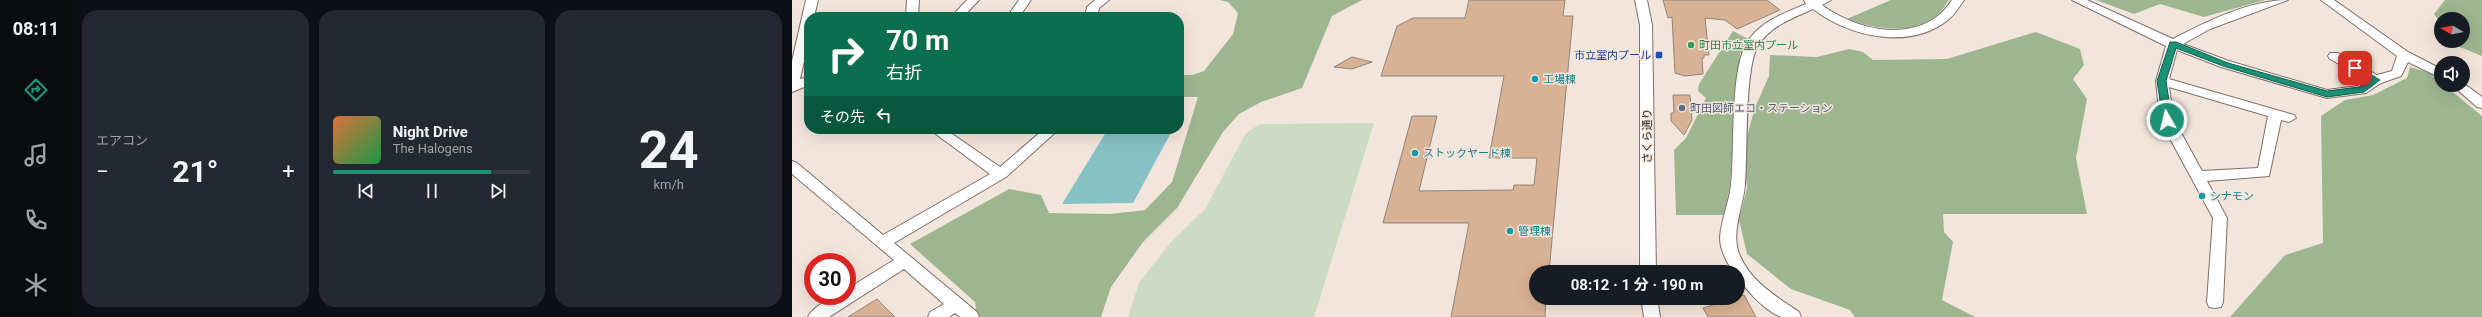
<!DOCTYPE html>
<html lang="ja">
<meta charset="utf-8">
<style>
:root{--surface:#171b24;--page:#242831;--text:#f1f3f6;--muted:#9ea1a6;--line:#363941;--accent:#1b9175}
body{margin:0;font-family:Roboto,"Noto Sans JP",sans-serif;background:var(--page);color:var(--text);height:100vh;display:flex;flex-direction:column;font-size:15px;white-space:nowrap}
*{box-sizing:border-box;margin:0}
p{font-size:13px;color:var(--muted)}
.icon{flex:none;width:22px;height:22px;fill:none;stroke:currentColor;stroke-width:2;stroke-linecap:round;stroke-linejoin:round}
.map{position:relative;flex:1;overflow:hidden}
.sheet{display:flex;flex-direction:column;gap:10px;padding:10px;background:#0d0f14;width:720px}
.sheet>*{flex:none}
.top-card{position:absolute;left:12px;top:12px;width:380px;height:122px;border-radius:16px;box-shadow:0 4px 16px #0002;background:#0b6e4f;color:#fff;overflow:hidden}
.needle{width:26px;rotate:279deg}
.tools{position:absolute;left:1642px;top:12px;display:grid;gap:8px}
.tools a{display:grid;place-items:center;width:36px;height:36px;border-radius:50%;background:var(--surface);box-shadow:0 4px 16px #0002;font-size:20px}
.speed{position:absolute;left:12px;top:253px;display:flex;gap:8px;font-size:20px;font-weight:700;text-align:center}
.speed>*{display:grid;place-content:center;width:52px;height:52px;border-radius:50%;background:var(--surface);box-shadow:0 4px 16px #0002;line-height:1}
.speed .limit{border:6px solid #d22;background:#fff;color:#111}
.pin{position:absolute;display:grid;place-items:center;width:34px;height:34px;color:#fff;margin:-17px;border-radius:8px;box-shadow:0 2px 6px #0006}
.me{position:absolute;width:44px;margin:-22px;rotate:352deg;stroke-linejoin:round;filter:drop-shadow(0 0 3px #0008)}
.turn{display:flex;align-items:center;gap:14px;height:84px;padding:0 16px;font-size:18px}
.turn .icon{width:52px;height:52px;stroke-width:2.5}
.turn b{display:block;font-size:28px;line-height:34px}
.then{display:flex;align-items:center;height:38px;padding:0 16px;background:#0003;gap:8px;font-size:15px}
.big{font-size:30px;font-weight:700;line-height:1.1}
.sheet .card{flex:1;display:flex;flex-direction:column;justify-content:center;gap:6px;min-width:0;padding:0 14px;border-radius:16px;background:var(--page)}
.sheet .dial{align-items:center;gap:0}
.dial b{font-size:52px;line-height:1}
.song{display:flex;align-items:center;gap:12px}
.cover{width:48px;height:48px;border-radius:6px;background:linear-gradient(135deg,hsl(20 70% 55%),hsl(140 70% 35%))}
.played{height:4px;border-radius:2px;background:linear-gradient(90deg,var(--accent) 80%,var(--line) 80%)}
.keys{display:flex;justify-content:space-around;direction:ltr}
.heat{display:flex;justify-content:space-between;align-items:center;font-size:22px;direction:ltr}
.sheet .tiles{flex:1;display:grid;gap:10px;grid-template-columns:repeat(3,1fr)}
.trip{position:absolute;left:737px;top:265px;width:216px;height:40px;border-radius:20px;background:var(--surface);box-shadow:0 4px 16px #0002;font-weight:700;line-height:40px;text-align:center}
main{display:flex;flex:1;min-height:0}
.dock{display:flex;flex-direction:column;width:72px;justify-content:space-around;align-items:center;background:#090b0e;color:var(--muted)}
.dock .icon{width:28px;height:28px}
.dock .current{color:var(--accent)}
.dock b{font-size:18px;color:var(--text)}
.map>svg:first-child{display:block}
.green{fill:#ccdcc3}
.forest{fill:#9db690}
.water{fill:#86c1c5}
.building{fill:#d8b294;stroke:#90847b}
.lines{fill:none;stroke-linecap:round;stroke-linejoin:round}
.minor-casing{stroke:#7c7068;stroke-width:2}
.minor{fill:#fff;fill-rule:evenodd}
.route{fill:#1b9175;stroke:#125e4c}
.leisure-dot{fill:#2e9e5b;stroke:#f2e5db;stroke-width:1.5}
.transit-dot{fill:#1a4fb4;stroke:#f2e5db;stroke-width:1.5}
.culture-dot{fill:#0f9aa8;stroke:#f2e5db;stroke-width:1.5}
.service-dot{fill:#5c6f8a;stroke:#f2e5db;stroke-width:1.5}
.labels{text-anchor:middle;stroke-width:3;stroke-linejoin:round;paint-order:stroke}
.leisure-label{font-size:11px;fill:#27864d;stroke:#f2e5db;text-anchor:start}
.transit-label{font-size:11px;fill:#164399;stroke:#f2e5db;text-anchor:end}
.culture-label{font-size:11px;fill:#0d838f;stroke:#f2e5db;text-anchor:start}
.service-label{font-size:11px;fill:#4e5e75;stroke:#f2e5db;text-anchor:start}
.street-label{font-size:11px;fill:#2d2824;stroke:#f2e5db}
</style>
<main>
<nav class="dock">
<b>08:11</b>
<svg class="icon current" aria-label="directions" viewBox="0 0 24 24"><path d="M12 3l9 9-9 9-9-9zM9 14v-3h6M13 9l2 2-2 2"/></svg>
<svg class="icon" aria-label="music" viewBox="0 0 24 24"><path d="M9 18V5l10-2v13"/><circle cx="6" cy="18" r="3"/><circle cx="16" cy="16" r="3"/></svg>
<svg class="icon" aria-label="phone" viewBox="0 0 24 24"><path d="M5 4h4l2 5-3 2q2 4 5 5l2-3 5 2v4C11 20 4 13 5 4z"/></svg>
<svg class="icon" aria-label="climate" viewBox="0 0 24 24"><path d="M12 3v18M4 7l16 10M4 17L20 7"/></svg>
</nav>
<section class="sheet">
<div class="tiles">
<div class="card"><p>エアコン</p>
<div class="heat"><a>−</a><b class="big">21°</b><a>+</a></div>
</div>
<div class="card">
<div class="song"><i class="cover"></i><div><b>Night Drive</b><p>The Halogens</p></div></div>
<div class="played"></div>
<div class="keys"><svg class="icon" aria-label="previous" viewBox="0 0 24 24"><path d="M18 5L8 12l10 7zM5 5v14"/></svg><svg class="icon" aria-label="pause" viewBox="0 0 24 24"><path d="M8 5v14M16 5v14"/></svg><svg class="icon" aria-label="next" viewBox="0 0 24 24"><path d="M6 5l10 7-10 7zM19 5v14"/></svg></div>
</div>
<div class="card dial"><b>24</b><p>km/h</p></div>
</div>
</section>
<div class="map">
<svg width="1690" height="317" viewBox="0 0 1690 317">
<rect width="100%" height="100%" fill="#f2e5db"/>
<path class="green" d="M 582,123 L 522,317 L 336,317 L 347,283 L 379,242 L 413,209 L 454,133 L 468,124 Z"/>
<path class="forest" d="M 427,0 L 570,0 L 540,16 L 510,88 L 469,102 L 447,114 L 431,132 L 385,208 L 351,242 L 319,287 L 309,317 L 175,317 L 184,309 L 183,302 L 118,244 L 217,189 L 249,195 L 257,213 L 319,214 L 353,210 L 380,182 L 406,97 L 387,97 L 387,75 L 400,75 L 412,71 L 441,34 L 446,13 L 436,2 Z
M 1099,0 L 1157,0 C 1153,5 1149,13 1143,17 C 1120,36 1080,28 1055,19 Z
M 1304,0 L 1473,0 L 1412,17 L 1368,4 L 1342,14 Z
M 1653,0 L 1690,0 L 1690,56 L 1663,45 L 1660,41 L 1671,41 L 1671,19 L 1649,19 L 1649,24 L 1642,14 Z
M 941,31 L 956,39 L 948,54 L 938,185 L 932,215 L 884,215 L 882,150 L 894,138 L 914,98 L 906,91 L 907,84 Z
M 1244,32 L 1288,49 L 1292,65 L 1281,79 L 1295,99 L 1284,158 L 1295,214 L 1151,214 L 1152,232 L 1161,242 L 1150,300 L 1183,317 L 1063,317 L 1058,310 L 999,289 L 955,254 L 947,220 L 955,188 L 953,145 L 962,110 L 977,76 L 978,55 L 1025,57 L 1057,49 L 1071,52 L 1081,60 L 1155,59 Z
M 1618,67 L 1638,73 L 1649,82 L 1649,85 L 1652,85 L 1690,116 L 1690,317 L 1438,317 L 1493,255 L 1531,243 L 1529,116 L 1553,100 L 1581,95 L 1615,78 Z"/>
<path class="water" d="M 316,129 L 381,129 L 341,203 L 270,204 Z"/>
<path class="building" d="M 677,0 L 773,0 L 771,16 L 781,16 L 757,272 L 744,272 L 744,298 L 754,298 L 753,317 L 659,317 L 677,223 L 591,223 L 620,116 L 645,116 L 627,191 L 721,190 L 722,185 L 742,185 L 745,158 L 697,158 L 712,76 L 589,76 L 605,26 L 621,18 L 673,18 Z
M 871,0 L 975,0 L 988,10 L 945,29 L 933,20 L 913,18 L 917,55 L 912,55 L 912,58 L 910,58 L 911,74 L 893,76 L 883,73 L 880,17 L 876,18 Z
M 560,57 L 580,62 L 560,69 L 542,67 Z
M 881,95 L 898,95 L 900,120 L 892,135 L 879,121 L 879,113 L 882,113 Z
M 952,295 L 964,317 L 916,317 L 911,308 Z
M 85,299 L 103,317 L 56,317 Z"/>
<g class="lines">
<defs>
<path id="minor" d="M 14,0 L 26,0 L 22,17 L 17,17 L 17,40 L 8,79 L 17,77 L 17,85 L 0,92 L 0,61 Z
M 115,0 L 127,0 L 126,17 L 114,17 Z
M 175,0 L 187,0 L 171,17 L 159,17 Z
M 227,0 L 239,0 L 227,17 L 215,17 Z
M 303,0 L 317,0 L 307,8 L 305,17 L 293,17 L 295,7 Z
M 843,0 L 855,0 L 860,25 L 864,272 L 848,272 L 848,25 Z
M 1012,0 L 1039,0 L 1030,5 C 1068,33 1131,45 1160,0 L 1172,0 C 1167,7 1163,14 1157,19 C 1119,51 1057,37 1021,9 C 1001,18 978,26 966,46 C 952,69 956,153 953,185 C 951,208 938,234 948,256 C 959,282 985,297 1007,312 L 1009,317 C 1003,317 996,317 990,317 C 978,315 946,285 946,272 L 941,272 C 935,262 928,250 928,238 C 929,220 937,203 939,185 C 943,147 938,78 953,46 C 964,23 992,13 1014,4 Z
M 1280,0 L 1295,0 L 1381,39 C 1413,22 1458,0 1496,0 L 1418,29 L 1391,44 L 1437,61 L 1535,90 L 1566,86 L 1575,80 L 1538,59 L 1536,56 L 1538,53 L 1546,53 L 1585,75 L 1600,71 L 1605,56 L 1529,0 L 1542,0 L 1616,52 L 1649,69 L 1649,78 L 1616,62 L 1609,76 L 1589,83 L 1574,93 L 1535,98 L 1429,67 L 1385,50 L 1377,79 L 1502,115 L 1504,118 L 1497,122 L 1489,120 L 1477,176 L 1415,181 L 1435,218 L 1431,302 L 1429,307 L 1423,308 L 1417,307 L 1415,302 L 1421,218 L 1368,120 L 1364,81 L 1374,46 ZM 1377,87 L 1476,116 L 1466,168 L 1410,171 L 1382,120 Z
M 1671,83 L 1690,97 L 1690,108 L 1685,107 L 1660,85 L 1671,85 Z
M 137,129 L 153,129 L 208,167 L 252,129 L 267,129 L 214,177 L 102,243 L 185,312 L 187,317 L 168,317 L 163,313 L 157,317 L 136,317 L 138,312 L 152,304 L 112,269 L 37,317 L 16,317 C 22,305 42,296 55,296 L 55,289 L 102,260 L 0,174 L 0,161 L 5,163 L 91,235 L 198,174 Z
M 849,298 L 865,298 L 868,317 L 852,317 Z"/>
</defs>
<use href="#minor" class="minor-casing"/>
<use href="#minor" class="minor"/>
</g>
<path class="route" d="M 1378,42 L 1384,42 L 1436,63 L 1535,91 L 1567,87 L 1578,80 L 1560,69 L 1560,66 L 1563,65 L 1588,80 L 1572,92 L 1535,97 L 1431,66 L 1384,48 L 1374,81 L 1380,120 L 1375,123 L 1371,120 L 1365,81 Z"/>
<circle class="leisure-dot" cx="899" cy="45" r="4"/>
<rect class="transit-dot" x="863" y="51" width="8" height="8" rx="2"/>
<g class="culture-dot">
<circle cx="743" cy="79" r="4"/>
<circle cx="623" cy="153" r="4"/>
<circle cx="1410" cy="196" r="4"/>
<circle cx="718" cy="231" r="4"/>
</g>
<circle class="service-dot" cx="890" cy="108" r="4"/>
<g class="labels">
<g class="leisure-label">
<text x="907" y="49">町田市立室内プール</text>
</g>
<g class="transit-label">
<text x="859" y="59">市立室内プール</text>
</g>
<g class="culture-label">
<text x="751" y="83">工場棟</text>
<text x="631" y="157">ストックヤード棟</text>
<text x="1418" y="200">シナモン</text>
<text x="726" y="235">管理棟</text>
</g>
<g class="service-label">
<text x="898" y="112">町田図師エコ・ステーション</text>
</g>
<g class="street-label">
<text transform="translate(855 136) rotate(-90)" y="4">さくら通り</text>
</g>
</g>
</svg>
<div class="tools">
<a><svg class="needle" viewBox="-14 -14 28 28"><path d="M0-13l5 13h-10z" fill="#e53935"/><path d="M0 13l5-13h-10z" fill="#9ea1a6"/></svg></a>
<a><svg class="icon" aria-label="sound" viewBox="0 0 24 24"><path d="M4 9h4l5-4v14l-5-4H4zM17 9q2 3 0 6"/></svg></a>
</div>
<div class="speed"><div class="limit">30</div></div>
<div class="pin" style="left:1563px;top:68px;background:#d93025"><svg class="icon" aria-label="arrive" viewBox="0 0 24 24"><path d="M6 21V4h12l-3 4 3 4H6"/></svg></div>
<svg class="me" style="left:1375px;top:120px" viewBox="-20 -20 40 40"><circle r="17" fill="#1b9175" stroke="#fff" stroke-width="3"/><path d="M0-11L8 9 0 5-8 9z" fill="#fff"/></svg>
<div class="trip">08:12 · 1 分 · 190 m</div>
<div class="top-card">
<div class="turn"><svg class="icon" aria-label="right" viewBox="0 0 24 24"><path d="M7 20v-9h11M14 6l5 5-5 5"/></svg><div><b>70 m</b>右折</div></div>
<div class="then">その先<svg class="icon" aria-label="left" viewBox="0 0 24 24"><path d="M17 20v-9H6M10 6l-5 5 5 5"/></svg></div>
</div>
</div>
</main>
